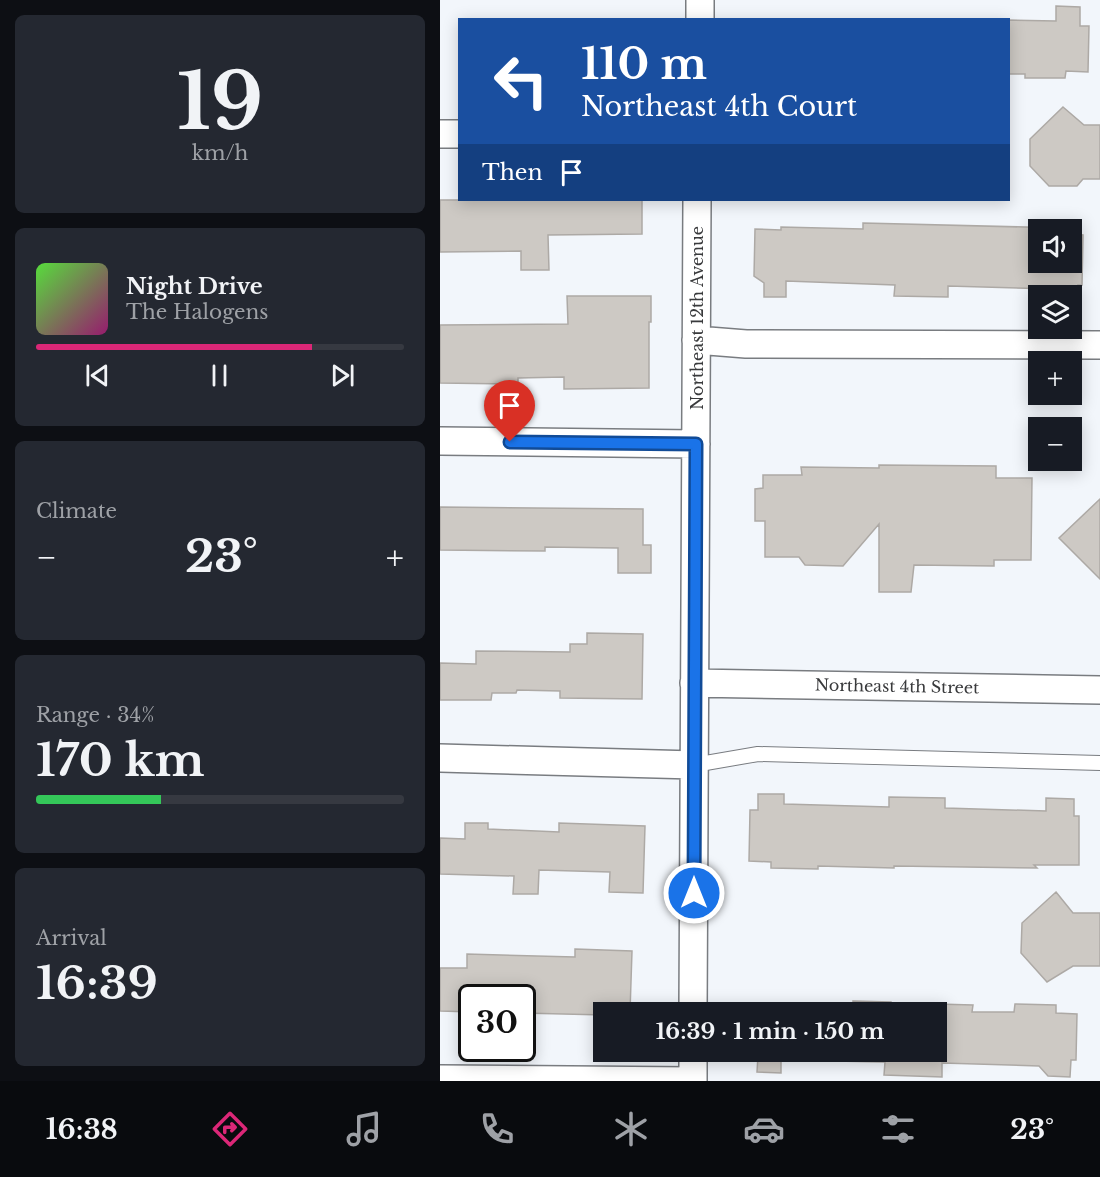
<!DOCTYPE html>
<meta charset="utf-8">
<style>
:root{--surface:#171b24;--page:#242831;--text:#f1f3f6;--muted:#9ea1a6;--line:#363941;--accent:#db2777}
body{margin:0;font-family:"Libre Baskerville",serif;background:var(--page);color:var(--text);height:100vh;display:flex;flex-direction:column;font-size:22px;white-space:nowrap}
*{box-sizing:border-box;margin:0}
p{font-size:20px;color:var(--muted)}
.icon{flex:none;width:33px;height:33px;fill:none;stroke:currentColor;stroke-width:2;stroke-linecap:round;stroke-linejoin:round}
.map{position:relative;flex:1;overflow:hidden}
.drawer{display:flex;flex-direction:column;gap:15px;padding:15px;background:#0d0f14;width:440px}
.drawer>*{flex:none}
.hud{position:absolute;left:18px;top:18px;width:552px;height:183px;border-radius:0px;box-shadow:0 3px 15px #0003;background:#1a4fa0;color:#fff;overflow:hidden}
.tools{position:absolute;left:588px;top:219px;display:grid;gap:12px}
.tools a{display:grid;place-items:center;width:54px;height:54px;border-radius:0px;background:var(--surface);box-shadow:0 3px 15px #0003;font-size:30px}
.speed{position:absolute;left:18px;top:984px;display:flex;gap:12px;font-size:30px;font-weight:700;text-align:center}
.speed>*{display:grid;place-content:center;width:78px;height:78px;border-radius:50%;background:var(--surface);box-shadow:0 3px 15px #0003;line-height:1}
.speed .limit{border:3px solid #111;border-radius:9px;background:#fff;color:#111}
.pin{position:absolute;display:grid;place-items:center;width:51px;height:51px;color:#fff;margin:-62px -26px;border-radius:50% 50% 50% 0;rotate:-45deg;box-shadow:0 0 6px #0007}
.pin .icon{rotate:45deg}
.me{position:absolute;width:66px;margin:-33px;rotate:0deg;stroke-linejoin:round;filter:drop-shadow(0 0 4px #0008)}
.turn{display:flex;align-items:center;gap:21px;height:126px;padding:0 24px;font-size:27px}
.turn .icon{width:78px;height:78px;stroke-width:2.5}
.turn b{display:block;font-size:42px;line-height:51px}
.then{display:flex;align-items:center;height:57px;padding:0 24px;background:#0003;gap:12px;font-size:22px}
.big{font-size:45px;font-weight:700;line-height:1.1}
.drawer .widget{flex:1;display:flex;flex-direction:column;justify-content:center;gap:9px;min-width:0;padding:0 21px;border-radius:9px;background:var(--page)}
.drawer .dial{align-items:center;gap:0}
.dial b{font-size:78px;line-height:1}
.song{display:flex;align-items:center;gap:18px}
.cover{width:72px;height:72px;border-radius:9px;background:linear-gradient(135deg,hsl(110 70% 55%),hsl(320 70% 35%))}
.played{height:6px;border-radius:3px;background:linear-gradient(90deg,var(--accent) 75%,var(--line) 75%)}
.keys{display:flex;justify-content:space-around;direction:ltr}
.heat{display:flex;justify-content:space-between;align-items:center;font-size:33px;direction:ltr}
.charge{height:9px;border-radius:4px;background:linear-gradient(90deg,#34c759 34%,var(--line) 0)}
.trip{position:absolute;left:153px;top:1002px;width:354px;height:60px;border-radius:0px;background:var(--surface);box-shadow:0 3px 15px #0003;font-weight:700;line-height:60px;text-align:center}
.tabs{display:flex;height:96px;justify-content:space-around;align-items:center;background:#090b0e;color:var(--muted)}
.tabs .icon{width:42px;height:42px}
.tabs .current{color:var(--accent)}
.tabs b{font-size:27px;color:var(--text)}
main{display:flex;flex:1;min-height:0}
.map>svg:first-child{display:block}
.building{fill:#cdc9c4;stroke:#ada9a5;stroke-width:1.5}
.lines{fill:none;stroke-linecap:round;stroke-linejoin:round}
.service-casing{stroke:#797c80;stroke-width:16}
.minor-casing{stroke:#797c80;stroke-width:30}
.service{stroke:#fff;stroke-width:14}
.minor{stroke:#fff;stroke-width:27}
.route-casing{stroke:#114b97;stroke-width:15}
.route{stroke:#1a73e8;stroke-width:10}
.labels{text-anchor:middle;stroke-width:5;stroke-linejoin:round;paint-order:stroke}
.street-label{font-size:16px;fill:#393a3c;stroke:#fff}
</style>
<main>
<section class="drawer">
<div class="widget dial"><b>19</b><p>km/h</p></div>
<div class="widget">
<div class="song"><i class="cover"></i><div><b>Night Drive</b><p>The Halogens</p></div></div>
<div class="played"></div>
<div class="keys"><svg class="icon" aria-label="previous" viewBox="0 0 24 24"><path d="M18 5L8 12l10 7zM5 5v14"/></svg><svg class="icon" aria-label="pause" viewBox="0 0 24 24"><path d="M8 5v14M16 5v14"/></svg><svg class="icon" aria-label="next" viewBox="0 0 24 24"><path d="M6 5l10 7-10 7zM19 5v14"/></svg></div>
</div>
<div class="widget"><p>Climate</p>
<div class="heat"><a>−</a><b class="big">23°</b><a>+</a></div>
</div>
<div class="widget"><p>Range · 34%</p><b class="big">170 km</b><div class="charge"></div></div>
<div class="widget"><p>Arrival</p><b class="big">16:39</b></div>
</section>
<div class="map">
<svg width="661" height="1081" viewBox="0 0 661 1081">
<rect width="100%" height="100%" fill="#f2f6fb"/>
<path class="building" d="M 616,6 L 640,7 L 640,26 L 649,26 L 648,72 L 626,71 L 625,78 L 585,78 L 585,74 L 568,74 L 568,20 L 616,21 Z
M 623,107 L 644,125 L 660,125 L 660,179 L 643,179 L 637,186 L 609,186 L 590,166 L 590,139 Z
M 0,200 L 202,200 L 202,234 L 108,235 L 109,270 L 81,270 L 81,251 L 0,252 Z
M 423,223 L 623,228 L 598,230 L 598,262 L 632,262 L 632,234 L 643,235 L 642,285 L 638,285 L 638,296 L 612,296 L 613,289 L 508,286 L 508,297 L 454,296 L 455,285 L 346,281 L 346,297 L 324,297 L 324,283 L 314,276 L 315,229 L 341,230 L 341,227 L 423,229 Z
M 127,296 L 211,296 L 211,322 L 209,322 L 209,388 L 124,389 L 124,377 L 78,378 L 78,384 L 0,383 L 0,325 L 128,324 Z
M 439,465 L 556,466 L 556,478 L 592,478 L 591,560 L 554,560 L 554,566 L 474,565 L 471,592 L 439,592 L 439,524 L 403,566 L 365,565 L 359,557 L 325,557 L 325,521 L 315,521 L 315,489 L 323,488 L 323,475 L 362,475 L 361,467 L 439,468 Z
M 660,499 L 660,579 L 619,538 Z
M 0,507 L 203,509 L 203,545 L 211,545 L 211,573 L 178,573 L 178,548 L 105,547 L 105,551 L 0,550 Z
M 147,633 L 203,634 L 202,699 L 120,698 L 120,691 L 77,690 L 76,693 L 52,693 L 51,700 L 0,700 L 0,663 L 36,664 L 36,651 L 130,652 L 130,644 L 147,644 Z
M 318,794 L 344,794 L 344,804 L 449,807 L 449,797 L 505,798 L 505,808 L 606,811 L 606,798 L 634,799 L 634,816 L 639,816 L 639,865 L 594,865 L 597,868 L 454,866 L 454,868 L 378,866 L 378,869 L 331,868 L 331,862 L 309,861 L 310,810 L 318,810 Z
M 25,823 L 48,823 L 48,829 L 119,832 L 119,823 L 205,826 L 203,893 L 169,892 L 170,872 L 99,870 L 98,894 L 73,894 L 74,876 L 0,874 L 0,838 L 25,839 Z
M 616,892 L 633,913 L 660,913 L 660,966 L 633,966 L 607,982 L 581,953 L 582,923 Z
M 135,949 L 192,951 L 190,1012 L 164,1012 L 164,1015 L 82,1013 L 82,998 L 32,998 L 32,1012 L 0,1011 L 0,968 L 27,968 L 27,954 L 135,957 Z
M 413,1001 L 451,1002 L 451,1012 L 308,1012 L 308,1008 L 334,1008 L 334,1003 L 413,1004 Z
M 496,1004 L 533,1005 L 532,1012 L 574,1012 L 575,1004 L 616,1005 L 616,1013 L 637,1014 L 636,1060 L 631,1060 L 630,1077 L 608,1076 L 599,1066 L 502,1063 L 502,1077 L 444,1075 L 445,1062 L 341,1060 L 341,1073 L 317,1072 L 318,1055 L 308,1054 L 308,1052 L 496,1052 Z"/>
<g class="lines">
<defs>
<path id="service" d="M 254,765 L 318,754 L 661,763"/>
<path id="minor" d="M 260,20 L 260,0
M 0,134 L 20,134
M 256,340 L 306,344 L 661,345
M 0,441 L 256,444
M 254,683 L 661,690
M 0,758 L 254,765
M 253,1012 L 257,200
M 0,1079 L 253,1081
M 253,1081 L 253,1052"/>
</defs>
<use href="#service" class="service-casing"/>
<use href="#minor" class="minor-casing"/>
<use href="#service" class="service"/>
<use href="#minor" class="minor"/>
</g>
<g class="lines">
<defs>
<path id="route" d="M 70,442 L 256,444 L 254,893"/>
</defs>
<use href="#route" class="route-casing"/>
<use href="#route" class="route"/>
</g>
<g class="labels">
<g class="street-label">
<text transform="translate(257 318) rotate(-90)" y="6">Northeast 12th Avenue</text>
<text transform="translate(457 686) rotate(1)" y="6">Northeast 4th Street</text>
</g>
</g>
</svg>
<div class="tools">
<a><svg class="icon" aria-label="sound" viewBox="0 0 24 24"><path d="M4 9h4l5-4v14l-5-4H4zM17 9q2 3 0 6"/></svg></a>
<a><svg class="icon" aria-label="layers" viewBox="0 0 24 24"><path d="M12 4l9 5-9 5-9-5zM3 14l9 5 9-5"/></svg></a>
<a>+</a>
<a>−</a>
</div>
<div class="speed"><div class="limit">30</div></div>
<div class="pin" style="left:70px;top:442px;background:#d93025"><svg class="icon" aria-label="arrive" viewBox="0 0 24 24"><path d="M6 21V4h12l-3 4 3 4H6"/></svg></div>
<svg class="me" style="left:254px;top:893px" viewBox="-20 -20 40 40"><circle r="17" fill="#1a73e8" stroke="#fff" stroke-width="3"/><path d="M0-11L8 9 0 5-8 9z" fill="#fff"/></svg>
<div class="trip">16:39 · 1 min · 150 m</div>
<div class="hud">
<div class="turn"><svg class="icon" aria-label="left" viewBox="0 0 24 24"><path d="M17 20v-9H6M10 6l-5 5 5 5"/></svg><div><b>110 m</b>Northeast 4th Court</div></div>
<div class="then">Then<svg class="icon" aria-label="arrive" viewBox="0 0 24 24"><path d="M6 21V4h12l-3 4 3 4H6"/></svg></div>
</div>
</div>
</main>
<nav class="tabs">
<b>16:38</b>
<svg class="icon current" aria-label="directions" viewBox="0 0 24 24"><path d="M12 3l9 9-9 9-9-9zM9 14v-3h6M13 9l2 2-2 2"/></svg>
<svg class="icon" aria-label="music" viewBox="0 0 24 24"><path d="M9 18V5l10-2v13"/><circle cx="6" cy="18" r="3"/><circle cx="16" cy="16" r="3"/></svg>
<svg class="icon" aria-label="phone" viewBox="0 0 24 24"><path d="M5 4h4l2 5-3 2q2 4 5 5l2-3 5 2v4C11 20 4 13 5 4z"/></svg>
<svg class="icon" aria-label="climate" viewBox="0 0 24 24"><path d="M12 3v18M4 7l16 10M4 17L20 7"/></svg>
<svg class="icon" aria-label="car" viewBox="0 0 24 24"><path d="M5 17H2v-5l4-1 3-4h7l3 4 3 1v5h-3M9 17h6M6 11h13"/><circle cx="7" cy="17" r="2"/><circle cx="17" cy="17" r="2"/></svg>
<svg class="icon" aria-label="filters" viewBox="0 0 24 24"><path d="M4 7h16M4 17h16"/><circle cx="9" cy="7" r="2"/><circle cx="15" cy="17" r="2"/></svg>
<b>23°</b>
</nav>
